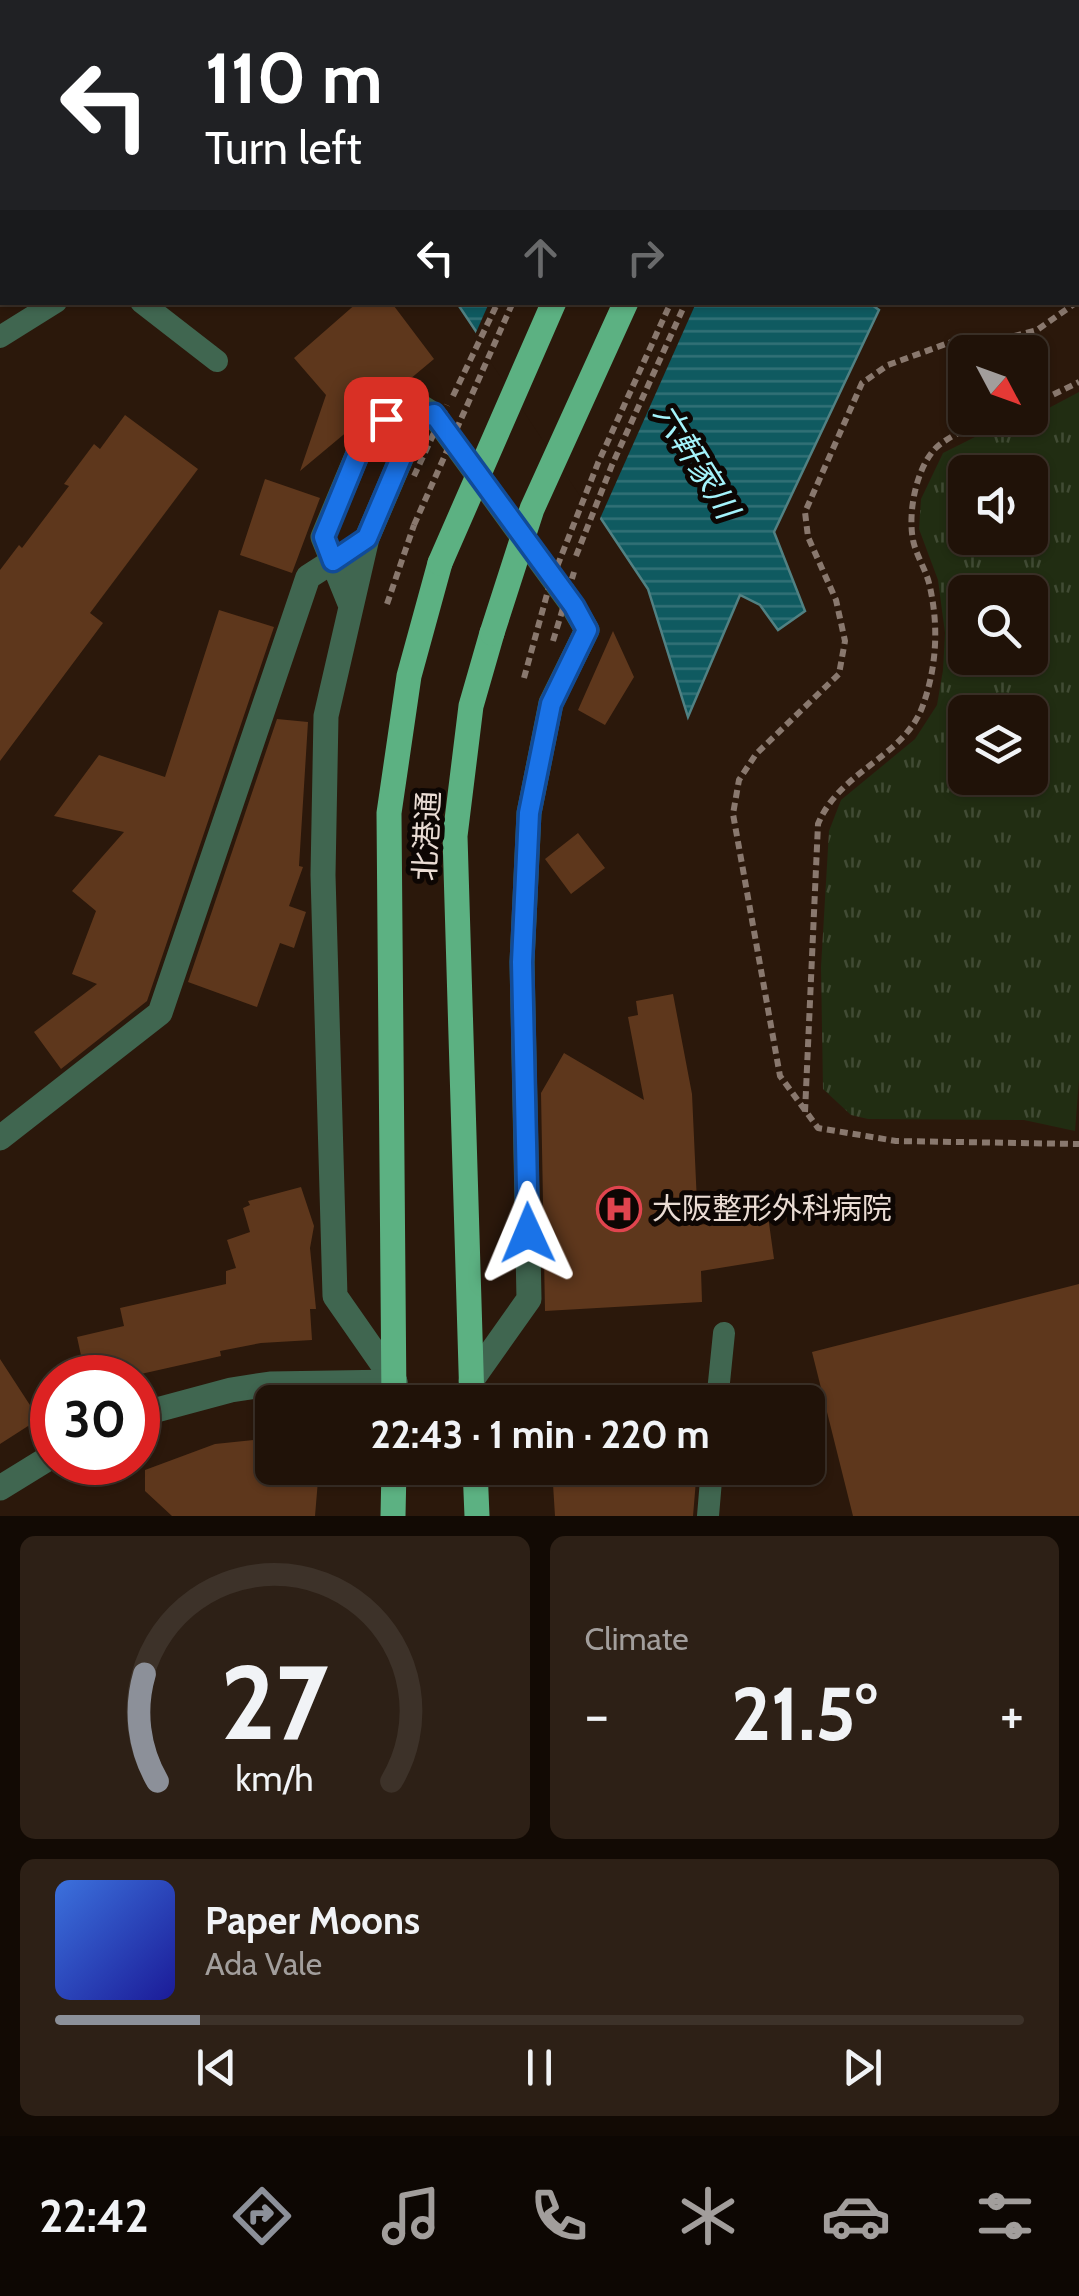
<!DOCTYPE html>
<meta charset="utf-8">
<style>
:root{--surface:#201208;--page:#2d2016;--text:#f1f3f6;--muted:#a29e9c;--line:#3d3229;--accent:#8c9099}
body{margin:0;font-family:Cabin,"Noto Sans JP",sans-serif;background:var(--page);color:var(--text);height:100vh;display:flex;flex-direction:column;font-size:38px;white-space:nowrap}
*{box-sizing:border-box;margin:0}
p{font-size:32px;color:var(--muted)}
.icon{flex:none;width:55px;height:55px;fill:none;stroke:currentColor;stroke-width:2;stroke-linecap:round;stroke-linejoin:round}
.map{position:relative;height:1516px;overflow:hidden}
.sheet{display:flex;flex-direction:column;gap:20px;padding:20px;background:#120a04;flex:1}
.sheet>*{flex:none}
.guide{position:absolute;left:0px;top:0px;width:1080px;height:305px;box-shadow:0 2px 8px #0004,0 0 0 2px var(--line);background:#202124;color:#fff;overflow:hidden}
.needle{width:65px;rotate:131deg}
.controls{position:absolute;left:948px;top:335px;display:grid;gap:20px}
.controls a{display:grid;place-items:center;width:100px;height:100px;border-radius:15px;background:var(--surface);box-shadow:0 2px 8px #0004,0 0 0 2px var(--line);font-size:50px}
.speed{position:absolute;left:30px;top:1355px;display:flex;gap:20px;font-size:50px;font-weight:700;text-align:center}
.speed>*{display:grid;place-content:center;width:130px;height:130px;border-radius:50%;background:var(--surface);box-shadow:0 2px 8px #0004,0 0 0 2px var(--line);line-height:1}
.speed .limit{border:15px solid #d22;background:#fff;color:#111}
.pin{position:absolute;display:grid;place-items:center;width:85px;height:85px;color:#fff;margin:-42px;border-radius:20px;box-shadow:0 5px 15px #0006}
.me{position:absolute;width:110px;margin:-55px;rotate:359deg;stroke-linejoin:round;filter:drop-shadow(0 0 8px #0008)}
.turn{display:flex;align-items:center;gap:35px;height:210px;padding:0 40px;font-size:45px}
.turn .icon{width:130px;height:130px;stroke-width:2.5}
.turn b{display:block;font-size:70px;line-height:85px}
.lanes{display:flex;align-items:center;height:95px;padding:0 40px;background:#0003;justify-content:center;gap:50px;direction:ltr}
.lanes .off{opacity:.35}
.big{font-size:75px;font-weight:700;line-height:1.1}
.sheet .widget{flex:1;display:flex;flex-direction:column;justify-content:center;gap:15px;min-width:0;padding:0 35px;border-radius:15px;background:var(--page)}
.sheet .dial{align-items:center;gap:0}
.dial svg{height:260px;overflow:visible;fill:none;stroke:var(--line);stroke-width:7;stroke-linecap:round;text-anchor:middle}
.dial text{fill:var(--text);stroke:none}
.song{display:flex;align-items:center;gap:30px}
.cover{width:120px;height:120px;border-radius:15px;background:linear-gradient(135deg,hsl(220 70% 55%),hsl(240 70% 35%))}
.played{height:10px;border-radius:5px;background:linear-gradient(90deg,var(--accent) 15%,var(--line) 15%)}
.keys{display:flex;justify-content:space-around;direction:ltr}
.heat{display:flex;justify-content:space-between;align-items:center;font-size:55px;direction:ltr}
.sheet .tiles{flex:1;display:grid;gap:20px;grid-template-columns:1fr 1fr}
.widget:last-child{grid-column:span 2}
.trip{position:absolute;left:255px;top:1385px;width:570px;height:100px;border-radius:15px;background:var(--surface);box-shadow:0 2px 8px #0004,0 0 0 2px var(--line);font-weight:700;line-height:100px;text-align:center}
.tabs{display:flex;height:160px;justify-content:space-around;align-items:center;background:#0d0703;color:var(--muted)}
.tabs .icon{width:70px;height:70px}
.tabs .current{color:var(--accent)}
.tabs b{font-size:45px;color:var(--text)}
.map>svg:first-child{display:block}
.park{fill:url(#park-tufts);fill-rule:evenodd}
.water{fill:url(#water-rules);stroke:#518183;stroke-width:2.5}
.pier{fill:#2b180b}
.building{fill:#5e371c}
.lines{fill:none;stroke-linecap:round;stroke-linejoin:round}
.path{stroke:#89786e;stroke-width:6;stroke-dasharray:8 5;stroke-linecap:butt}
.service{stroke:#406650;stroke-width:22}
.minor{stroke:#406650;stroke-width:25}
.tertiary{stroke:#406650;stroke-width:25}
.primary{stroke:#5cb182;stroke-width:25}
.path-bridge{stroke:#89786e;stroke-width:6;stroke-dasharray:8 5;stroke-linecap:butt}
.primary-bridge{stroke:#5cb182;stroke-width:25}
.route-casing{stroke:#114b97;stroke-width:25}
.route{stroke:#1a73e8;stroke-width:18}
.labels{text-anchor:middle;stroke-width:10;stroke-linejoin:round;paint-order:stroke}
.street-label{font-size:30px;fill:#eadcd4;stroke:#0d0603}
.poi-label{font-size:30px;fill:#eadcd4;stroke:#0d0603;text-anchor:start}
.water-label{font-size:32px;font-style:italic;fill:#a4f3fb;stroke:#0d0603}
</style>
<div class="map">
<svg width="1079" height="1516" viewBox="0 0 1079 1516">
<defs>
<pattern id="park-tufts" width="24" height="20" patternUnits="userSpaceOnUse" patternTransform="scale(2.5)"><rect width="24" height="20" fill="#212d12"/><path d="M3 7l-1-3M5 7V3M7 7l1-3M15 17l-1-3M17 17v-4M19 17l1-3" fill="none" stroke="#414b34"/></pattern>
<pattern id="water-rules" width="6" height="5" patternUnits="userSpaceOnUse" patternTransform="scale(2.5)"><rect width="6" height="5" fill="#0f5a60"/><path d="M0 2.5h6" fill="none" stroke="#327176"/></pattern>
</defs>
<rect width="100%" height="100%" fill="#2b180b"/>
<path class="park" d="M 1079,392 L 1079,1080 L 1075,1131 L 1024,1120 L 868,1119 L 851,1115 L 823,1089 L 821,967 L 829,831 L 841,800 L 915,739 L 937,705 L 943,670 L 945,633 L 938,580 L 919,529 L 921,499 L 943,453 L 1005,422 L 1030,418 ZM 965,472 L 1030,472 L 1030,538 L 965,538 ZM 965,592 L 1030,592 L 1030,658 L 965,658 ZM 965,712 L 1030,712 L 1030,778 L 965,778 Z"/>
<path class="water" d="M 282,0 L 622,0 L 624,2 L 284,2 Z
M 868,302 L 879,310 L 774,532 L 805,611 L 778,630 L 760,605 L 740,595 L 688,717 L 648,589 L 457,303 Z"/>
<path class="pier" d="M 489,303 L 696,303 L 598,523 L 474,337 Z"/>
<path class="building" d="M 358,302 L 391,302 L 434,359 L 300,471 L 326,395 L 294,358 Z
M 125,415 L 198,469 L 90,613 L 103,623 L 0,761 L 0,570 L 19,545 L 22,548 L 69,486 L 64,484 L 94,444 L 100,449 Z
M 265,479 L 320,498 L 292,573 L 240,555 Z
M 219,610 L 274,627 L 147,1001 L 61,1069 L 34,1032 L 97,984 L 72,974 L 96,911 L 72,891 L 124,832 L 54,816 L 99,755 L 165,777 Z
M 613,631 L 634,677 L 605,725 L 578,710 Z
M 277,719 L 308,722 L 299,866 L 303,867 L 289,906 L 306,912 L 294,948 L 280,943 L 257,1007 L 188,982 Z
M 578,833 L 605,868 L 571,894 L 545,859 Z
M 673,994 L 692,1094 L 698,1225 L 768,1216 L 774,1259 L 701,1271 L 702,1302 L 545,1311 L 541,1093 L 564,1053 L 644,1100 L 628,1017 L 638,1015 L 636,1001 Z
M 301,1187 L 314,1226 L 310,1248 L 316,1309 L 310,1309 L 312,1340 L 261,1343 L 220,1351 L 221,1356 L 123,1378 L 86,1378 L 77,1337 L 124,1326 L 120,1308 L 226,1284 L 226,1271 L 236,1268 L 227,1240 L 250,1232 L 243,1208 L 250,1205 L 248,1201 Z
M 1079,1284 L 1079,1516 L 853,1516 L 812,1352 Z
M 0,1359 L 39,1419 L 0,1444 Z
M 272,1438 L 272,1468 L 319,1468 L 315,1516 L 172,1516 L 145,1491 L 145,1470 L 215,1444 Z
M 552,1468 L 697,1468 L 693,1516 L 555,1516 Z"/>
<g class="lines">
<path class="path" d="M 634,2 L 635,0
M 650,2 L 651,0
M 1078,258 L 1079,257
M 1077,302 L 1037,330 L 1007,338 L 954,341 L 888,365 L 862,383 L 805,512 L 808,537 L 836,600 L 845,641 L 839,674 L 756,754 L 739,780 L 733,814 L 780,1076 L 818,1128 L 896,1141 L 1079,1144
M 453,396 L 498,302
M 1030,406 L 1079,382
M 576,556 L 612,465 L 686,302
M 387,604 L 414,525
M 805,1112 L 818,824 C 840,770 905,757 923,705 C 937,666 939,624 929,583 C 925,568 916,555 913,540 C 908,514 915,473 933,451 C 945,437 976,424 994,418"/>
<path class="service" d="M 164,0 L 166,2
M 0,164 L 2,163
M 141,302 L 217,361
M 0,337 L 56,302
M 717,1402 L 724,1333
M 708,1516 L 712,1468"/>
<path class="minor" d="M 709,0 L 710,2
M 1016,0 L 1019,2
M 836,2 L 838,0
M 1078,49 L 1079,50
M 1078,132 L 1079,131
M 351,606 L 323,537 L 364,439 L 408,399 L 434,415 L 573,606 L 587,630 L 551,703 L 529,813 L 522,962 L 529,1299 L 471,1381
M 0,1138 L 160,1013 L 308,577 L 347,552
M 395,1382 L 335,1296 L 323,875 L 326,716 L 367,538 L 418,419 L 434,415"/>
<path class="tertiary" d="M 138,1415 L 231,1390 L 270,1384 L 395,1382
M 0,1488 L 52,1456"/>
<path class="primary" d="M 691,2 L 692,0
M 762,2 L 763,0
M 394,1402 L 389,813 L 409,676 L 440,563
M 472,1402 L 455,836 L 471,706 L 492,633
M 475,1468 L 477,1516
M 393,1516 L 394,1468"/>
<path class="path-bridge" d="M 414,476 L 447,405
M 414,525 L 513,302
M 553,641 L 574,572
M 524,678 L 549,587 L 598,463 L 671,302"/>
<path class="primary-bridge" d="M 440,563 L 554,302
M 492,633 L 532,509 L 626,302"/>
</g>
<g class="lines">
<defs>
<path id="route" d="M 386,419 L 364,439 L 324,537 L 333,561 L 367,538 L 418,418 L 434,414 L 574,606 L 587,630 L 551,704 L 529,813 L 522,962 L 528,1233"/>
</defs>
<use href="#route" class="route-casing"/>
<use href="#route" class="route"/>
</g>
<defs>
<symbol id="hospital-ring" viewBox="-11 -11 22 22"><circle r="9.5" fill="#0d0603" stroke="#e0444e" stroke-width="1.5"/><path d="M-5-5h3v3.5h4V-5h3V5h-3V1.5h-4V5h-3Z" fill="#e0444e"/></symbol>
</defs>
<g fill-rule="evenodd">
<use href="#hospital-ring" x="594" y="1184" width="50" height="50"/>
</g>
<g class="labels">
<g class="street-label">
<text transform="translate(427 836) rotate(-87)" y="10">北港通</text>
</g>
<g class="poi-label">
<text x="652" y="1219">大阪整形外科病院</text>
</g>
<g class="water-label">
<text transform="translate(696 461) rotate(58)" y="11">六軒家川</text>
</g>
</g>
</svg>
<div class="controls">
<a><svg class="needle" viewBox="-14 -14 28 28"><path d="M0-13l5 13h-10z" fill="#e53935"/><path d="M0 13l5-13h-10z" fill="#a29e9c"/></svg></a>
<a><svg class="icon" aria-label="sound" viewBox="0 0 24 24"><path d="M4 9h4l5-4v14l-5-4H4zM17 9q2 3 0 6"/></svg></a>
<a><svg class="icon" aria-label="search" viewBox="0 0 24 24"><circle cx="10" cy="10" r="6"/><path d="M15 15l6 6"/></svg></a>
<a><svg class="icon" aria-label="layers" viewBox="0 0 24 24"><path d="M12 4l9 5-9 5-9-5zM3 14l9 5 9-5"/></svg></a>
</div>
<div class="speed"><div class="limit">30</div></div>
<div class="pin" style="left:386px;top:419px;background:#d93025"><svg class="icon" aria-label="arrive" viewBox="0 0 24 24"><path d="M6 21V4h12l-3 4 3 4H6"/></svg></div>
<svg class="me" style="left:528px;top:1233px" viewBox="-20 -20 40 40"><path d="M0-17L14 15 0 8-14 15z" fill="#1a73e8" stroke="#fff" stroke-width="4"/></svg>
<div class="trip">22:43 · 1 min · 220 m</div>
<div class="guide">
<div class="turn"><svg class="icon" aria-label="left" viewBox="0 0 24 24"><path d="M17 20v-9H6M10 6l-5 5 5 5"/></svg><div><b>110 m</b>Turn left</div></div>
<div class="lanes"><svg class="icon" aria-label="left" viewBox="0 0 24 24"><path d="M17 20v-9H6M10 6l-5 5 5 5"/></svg><svg class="icon off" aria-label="ahead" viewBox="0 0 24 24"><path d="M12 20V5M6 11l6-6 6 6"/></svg><svg class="icon off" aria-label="right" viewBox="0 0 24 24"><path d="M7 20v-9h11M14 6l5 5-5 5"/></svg></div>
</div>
</div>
<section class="sheet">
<div class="tiles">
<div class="widget dial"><svg viewBox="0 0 100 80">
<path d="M14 69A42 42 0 1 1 86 69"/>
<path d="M14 69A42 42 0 0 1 10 36" stroke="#8c9099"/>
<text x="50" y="56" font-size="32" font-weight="700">27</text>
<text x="50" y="72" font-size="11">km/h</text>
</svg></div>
<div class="widget"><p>Climate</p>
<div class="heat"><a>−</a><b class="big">21.5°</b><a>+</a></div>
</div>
<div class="widget">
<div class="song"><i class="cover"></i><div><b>Paper Moons</b><p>Ada Vale</p></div></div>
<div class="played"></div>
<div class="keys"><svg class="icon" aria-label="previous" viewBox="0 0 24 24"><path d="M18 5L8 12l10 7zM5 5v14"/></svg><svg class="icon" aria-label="pause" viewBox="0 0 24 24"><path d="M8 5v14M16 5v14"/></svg><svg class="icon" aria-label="next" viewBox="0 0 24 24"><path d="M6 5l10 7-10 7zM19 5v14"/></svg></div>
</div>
</div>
</section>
<nav class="tabs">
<b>22:42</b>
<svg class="icon current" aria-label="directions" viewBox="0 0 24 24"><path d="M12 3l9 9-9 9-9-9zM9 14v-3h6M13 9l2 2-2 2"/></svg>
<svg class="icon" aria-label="music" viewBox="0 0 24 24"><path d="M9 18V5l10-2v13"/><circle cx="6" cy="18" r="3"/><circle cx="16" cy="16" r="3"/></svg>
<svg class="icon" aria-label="phone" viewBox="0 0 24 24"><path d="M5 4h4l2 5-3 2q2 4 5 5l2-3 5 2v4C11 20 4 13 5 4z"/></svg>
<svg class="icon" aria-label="climate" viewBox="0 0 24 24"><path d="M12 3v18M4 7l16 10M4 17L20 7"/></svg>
<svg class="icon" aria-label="car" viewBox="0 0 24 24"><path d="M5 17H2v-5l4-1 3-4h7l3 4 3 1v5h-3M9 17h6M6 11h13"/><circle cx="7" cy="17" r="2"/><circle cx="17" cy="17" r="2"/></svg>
<svg class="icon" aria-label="filters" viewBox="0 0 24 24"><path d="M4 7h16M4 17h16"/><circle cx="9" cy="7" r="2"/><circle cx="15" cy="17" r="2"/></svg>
</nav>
